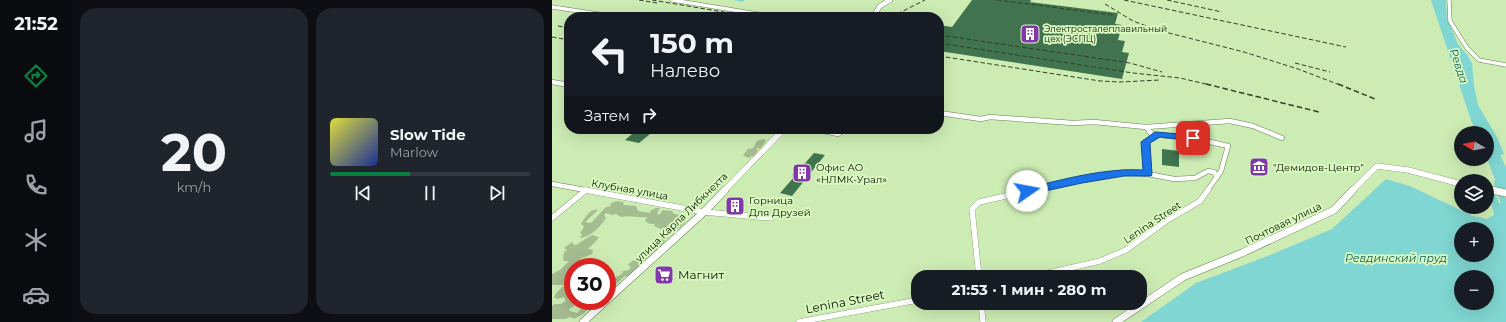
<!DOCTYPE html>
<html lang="ru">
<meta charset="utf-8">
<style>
:root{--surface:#171b24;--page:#20242c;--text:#f1f3f6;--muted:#9ea1a6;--line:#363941;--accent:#0b8043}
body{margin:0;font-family:Montserrat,sans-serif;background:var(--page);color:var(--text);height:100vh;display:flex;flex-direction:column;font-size:15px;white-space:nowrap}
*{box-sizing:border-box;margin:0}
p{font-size:13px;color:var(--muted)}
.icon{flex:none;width:22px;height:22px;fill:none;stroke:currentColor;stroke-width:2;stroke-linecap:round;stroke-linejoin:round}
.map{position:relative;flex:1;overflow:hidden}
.details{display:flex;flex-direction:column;gap:8px;padding:8px;background:#0d0f14;width:480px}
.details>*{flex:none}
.guide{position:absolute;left:12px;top:12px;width:380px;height:122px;border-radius:16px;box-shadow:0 4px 16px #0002;background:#171b24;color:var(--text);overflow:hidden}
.needle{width:26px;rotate:280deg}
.fabs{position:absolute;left:902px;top:126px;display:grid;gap:8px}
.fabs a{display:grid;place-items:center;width:40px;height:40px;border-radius:50%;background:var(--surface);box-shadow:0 4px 16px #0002;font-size:20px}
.speed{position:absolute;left:12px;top:258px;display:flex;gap:8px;font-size:20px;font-weight:700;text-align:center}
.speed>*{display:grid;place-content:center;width:52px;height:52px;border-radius:50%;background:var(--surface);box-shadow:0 4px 16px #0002;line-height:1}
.speed .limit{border:6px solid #d22;background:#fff;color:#111}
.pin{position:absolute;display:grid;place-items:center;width:34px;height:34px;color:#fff;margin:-17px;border-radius:8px;box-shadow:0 2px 6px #0006}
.me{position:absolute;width:44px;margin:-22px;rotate:78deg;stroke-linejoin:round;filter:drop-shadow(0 0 3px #0008)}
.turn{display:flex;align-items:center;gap:14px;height:84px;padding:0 20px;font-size:18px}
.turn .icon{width:52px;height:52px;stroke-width:2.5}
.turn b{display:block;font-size:28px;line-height:34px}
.then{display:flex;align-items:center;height:38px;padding:0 20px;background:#0003;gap:8px;font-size:15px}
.details .card{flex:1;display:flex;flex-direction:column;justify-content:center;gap:6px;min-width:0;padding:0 14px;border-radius:16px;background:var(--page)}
.details .dial{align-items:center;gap:0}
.dial b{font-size:52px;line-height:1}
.song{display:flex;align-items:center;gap:12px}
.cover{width:48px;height:48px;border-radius:6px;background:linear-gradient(135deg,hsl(60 70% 55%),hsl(230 70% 35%))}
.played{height:4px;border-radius:2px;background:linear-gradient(90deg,var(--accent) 40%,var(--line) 40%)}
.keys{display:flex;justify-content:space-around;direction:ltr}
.details .tiles{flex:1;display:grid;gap:8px;grid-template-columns:repeat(2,1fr)}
.trip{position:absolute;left:359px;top:270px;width:236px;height:40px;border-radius:16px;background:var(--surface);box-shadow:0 4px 16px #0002;font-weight:700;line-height:40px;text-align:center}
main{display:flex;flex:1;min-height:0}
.dock{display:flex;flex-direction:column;width:72px;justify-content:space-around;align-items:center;background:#090b0e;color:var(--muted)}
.dock .icon{width:28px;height:28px}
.dock .current{color:var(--accent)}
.dock b{font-size:18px;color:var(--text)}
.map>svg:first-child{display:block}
.green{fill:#a4bc90}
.water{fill:#80d6d2;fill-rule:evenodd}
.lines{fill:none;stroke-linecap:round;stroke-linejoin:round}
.river{fill:#80d6d2;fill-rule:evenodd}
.building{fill:#40734e}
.street-far2-casing{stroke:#65804c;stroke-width:4.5}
.street-far1-casing{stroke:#65804c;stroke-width:5.5}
.street-casing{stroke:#65804c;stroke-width:6}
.secondary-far2-casing{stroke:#65804c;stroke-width:5.5}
.secondary-far1-casing{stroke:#65804c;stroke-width:6}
.secondary-casing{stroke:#65804c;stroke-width:8}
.street-far2{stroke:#fff;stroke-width:3.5}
.street-far1{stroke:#fff;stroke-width:4.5}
.street{stroke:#fff;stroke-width:5.5}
.secondary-far2{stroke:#fff;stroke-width:4.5}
.secondary-far1{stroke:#fff;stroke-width:5.5}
.secondary{stroke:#fff;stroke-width:7}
.rail-far1{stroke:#313f26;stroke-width:1;stroke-dasharray:4.5 2.5;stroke-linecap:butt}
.rail{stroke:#313f26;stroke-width:1.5;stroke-dasharray:5.5 3;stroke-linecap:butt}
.route{fill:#1a73e8;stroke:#114b97}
.labels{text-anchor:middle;stroke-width:3.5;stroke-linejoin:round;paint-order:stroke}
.far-poi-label{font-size:9px;fill:#081201;stroke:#dafac1;text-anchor:start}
.poi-label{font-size:10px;fill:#081201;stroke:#dafac1;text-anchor:start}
.street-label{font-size:10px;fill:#081201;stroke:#dafac1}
.water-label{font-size:11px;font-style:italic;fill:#0f5a58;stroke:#dafac1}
.near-poi-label{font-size:12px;fill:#081201;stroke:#dafac1;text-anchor:start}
.near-street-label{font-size:12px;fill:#081201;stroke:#dafac1}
</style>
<main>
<nav class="dock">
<b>21:52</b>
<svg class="icon current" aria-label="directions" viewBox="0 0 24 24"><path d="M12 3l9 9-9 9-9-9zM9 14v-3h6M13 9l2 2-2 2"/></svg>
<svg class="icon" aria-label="music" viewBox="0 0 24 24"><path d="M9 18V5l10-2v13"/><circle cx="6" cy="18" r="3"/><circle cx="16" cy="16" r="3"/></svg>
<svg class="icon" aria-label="phone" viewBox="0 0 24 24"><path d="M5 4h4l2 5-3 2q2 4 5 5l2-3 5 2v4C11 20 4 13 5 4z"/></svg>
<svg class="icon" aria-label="climate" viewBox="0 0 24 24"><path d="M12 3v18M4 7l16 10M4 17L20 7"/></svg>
<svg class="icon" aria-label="car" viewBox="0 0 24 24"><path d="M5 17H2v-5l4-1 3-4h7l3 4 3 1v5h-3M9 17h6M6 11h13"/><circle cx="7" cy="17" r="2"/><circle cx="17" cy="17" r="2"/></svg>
</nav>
<section class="details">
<div class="tiles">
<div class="card dial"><b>20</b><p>km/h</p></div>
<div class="card">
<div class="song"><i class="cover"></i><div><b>Slow Tide</b><p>Marlow</p></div></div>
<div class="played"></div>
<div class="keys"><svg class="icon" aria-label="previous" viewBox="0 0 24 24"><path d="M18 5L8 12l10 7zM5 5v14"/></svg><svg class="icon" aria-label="pause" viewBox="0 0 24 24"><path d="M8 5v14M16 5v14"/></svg><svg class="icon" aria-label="next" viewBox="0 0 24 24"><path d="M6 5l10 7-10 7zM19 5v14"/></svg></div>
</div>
</div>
</section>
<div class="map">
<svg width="954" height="322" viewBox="0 0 954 322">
<rect width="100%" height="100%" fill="#cdecb4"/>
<path class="green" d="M 211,139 L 214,140 L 212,144 L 208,149 L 206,148 L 204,149 L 206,150 L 203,155 L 196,158 L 191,155 L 196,149 L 201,148 L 205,141 Z
M 64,201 L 71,202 L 72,205 L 84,206 L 86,211 L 99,213 L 98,211 L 104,208 L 108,208 L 105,213 L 107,215 L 111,210 L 120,211 L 122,214 L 130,215 L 129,218 L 134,220 C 125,234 116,233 102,226 L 103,224 L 98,224 L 93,221 L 95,217 C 84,218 79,215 69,217 L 64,214 L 60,215 L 54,213 L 52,215 L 54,218 C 48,227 39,237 28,238 L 30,235 L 28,233 L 32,227 L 29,223 C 34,218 37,208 46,210 L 33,222 L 39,223 L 54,207 L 59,206 L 58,204 Z
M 40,235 L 47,237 L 45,240 L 36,249 L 41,250 L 40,254 L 28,259 L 28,267 L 21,267 L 21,279 L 18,284 L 19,287 L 21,286 L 21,301 L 30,301 L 17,309 L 18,311 L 25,313 L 37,301 L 45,301 L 31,314 L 22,319 L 18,317 L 13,319 L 0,319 L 0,306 L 2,304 L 9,304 L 14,301 L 12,297 L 5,299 L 2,297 L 4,293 L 13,285 L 0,285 L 0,274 L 8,270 L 17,261 L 12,261 L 11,259 L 12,252 L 15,250 L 12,248 L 20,242 L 22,245 L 24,245 Z
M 117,235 L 110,245 L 97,257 L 95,261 L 78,277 L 73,276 L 55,292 L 55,283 L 56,281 L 70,274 L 71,271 L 77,270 L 79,267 L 76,265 C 81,259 86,259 91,254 C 100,247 106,239 117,235 Z"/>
<path class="water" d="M 879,0 L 894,0 L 895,18 L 906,44 L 916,56 L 920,63 L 922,86 L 926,105 L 945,137 L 952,154 L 948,155 L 954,167 L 954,189 L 946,188 L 935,158 L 935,133 L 925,133 L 920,123 Z
M 834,179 L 858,186 L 921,216 L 935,219 L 942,215 L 938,196 L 944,195 L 947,203 L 954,205 L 954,322 L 589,322 L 644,283 L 718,255 L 780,229 ZM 909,229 L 935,229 L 935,255 L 909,255 ZM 909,277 L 935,277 L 935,303 L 909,303 Z"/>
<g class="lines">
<path class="river" d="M 182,0 L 193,0 L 190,2 Z
M 947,179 L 951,180 L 954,188 L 954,208 L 950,207 L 942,183 L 943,180 Z"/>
</g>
<path class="building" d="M 420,0 L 479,0 L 478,2 L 566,13 L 563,24 L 570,25 L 566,40 L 573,41 L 570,52 L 577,53 L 570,79 L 387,51 L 387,25 L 400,27 Z
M 86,129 L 104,129 L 87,143 L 73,140 Z
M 610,149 L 627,151 L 627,167 L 610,165 Z
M 262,153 L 273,155 L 240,196 L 228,193 L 243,176 L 240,175 L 246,168 L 248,169 Z"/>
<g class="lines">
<defs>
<path id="street-far2" d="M 120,0 L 224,17
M 897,0 L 898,21 L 915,48 L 927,60 L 954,65
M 0,7 L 66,17"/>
<path id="street-far1" d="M 387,113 L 429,119 L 438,117 L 521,123 L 542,122 L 594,127 L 678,121 L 701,126 L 730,138
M 594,127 L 602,137
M 262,129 L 286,134 L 294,129
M 596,174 L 593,142 L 606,135 L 641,138 L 676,146 L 669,171 L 655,191
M 0,184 L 39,191
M 33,191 L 34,190
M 476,191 L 530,179 L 572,172 L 596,174 L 622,179 L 643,178 L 656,171 L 662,172 L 665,177"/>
<path id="street" d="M 33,190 L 152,212 L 219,218
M 0,218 L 34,190
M 427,277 L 420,209 L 427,202 L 480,190
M 479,277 L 548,261 L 574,250 L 614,221 L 648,201 L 656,190
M 429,303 L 431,322
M 247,322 L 366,300"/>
<path id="secondary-far2" d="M 321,17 L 328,6 L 338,0
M 0,82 L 17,85"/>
<path id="secondary-far1" d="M 14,84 L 17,85
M 935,189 L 945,191
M 172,191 L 232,129
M 800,191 L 825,166 L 856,170 L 909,184"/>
<path id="secondary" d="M 940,190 L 954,193
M 55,300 L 152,212 L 173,190
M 31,322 L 54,301
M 564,322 L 631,277 L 690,253 L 782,210 L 801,190"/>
</defs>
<use href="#street-far2" class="street-far2-casing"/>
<use href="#street-far1" class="street-far1-casing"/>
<use href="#street" class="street-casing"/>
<use href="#secondary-far2" class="secondary-far2-casing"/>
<use href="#secondary-far1" class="secondary-far1-casing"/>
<use href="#secondary" class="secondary-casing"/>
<use href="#street-far2" class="street-far2"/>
<use href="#street-far1" class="street-far1"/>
<use href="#street" class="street"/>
<use href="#secondary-far2" class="secondary-far2"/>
<use href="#secondary-far1" class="secondary-far1"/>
<use href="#secondary" class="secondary"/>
<path class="rail-far1" d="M 87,0 L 105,3
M 100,0 L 201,17
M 445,0 L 561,15
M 572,0 L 794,47
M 615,0 L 670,12
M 553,4 L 581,21 L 605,30 L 692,52 L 746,69 L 788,85
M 339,17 L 373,0
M 6,26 L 17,28
M 387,35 L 578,63 L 610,72
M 0,37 L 17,40
M 387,43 L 581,73 L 628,78 L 658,85
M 387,56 L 548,81 L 568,82 L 608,80
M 743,63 L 778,72"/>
<path class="rail" d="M 654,84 L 767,112
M 786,84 L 823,99"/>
</g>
<path class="route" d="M 603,132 L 641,135 L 645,138 L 641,141 L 608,137 L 598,143 L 600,174 L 599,176 L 572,176 L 530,183 L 475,195 L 471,191 L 475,188 C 513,179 552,168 591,170 L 589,142 Z"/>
<defs>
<symbol id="building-square" viewBox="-11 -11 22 22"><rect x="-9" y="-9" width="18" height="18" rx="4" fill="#8238aa" stroke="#dafac1"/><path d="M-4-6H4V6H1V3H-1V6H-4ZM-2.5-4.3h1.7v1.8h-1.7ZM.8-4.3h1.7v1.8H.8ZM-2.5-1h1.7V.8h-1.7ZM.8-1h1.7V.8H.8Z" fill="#fff"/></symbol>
<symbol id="museum-square" viewBox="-11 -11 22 22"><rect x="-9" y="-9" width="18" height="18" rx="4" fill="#8238aa" stroke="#dafac1"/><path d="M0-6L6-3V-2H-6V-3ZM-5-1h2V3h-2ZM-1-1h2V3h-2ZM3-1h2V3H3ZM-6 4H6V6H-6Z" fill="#fff"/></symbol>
<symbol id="supermarket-square" viewBox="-11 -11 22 22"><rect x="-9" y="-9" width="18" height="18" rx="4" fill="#8238aa" stroke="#dafac1"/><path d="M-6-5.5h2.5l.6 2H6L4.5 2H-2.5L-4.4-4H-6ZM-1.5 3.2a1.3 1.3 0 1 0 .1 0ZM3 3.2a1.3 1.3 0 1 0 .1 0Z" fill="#fff"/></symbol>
</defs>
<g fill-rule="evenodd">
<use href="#building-square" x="467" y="23" width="22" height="22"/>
<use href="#museum-square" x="696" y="156" width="22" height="22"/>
<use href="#building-square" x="239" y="162" width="22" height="22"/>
<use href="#building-square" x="172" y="195" width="22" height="22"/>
<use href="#supermarket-square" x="101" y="264" width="22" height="22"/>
</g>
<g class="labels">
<g class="far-poi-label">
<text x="492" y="32">Электросталеплавильный<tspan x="492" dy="10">цех (ЭСПЦ)</tspan></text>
</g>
<g class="poi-label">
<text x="264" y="171">Офис АО<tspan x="264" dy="12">«НЛМК-Урал»</tspan></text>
<text x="721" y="171">"Демидов-Центр"</text>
<text x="197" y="204">Горница<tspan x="197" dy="12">Для Друзей</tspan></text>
</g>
<g class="street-label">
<text transform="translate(78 189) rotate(10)" y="4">Клубная улица</text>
<text transform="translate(129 217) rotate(-44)" y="4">улица Карла Либкнехта</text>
<text transform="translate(600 222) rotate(-34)" y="4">Lenina Street</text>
<text transform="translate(731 223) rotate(-26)" y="4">Почтовая улица</text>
</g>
<g class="water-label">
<text transform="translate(907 66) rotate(71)" y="4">Ревда</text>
<text x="844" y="262">Ревдинский пруд</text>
</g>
<g class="near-poi-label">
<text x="126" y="279">Магнит</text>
</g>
<g class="near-street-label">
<text transform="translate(293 302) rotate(-11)" y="4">Lenina Street</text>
</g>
</g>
</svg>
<div class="fabs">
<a><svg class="needle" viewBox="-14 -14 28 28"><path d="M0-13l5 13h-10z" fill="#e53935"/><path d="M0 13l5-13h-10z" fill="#9ea1a6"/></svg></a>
<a><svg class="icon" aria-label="layers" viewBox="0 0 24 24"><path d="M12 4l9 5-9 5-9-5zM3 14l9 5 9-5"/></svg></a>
<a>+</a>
<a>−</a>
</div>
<div class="speed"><div class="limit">30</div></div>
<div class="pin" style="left:641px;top:138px;background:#d93025"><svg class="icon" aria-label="arrive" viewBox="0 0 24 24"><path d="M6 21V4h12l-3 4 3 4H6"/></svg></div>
<svg class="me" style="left:475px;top:191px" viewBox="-20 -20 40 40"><circle r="19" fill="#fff"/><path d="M0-13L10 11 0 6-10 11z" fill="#1a73e8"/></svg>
<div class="trip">21:53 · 1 мин · 280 m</div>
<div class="guide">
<div class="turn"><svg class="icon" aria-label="left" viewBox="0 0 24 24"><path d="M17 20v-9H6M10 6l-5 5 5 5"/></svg><div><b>150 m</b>Налево</div></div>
<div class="then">Затем<svg class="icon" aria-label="right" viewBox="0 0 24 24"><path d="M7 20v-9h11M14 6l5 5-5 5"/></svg></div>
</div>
</div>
</main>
